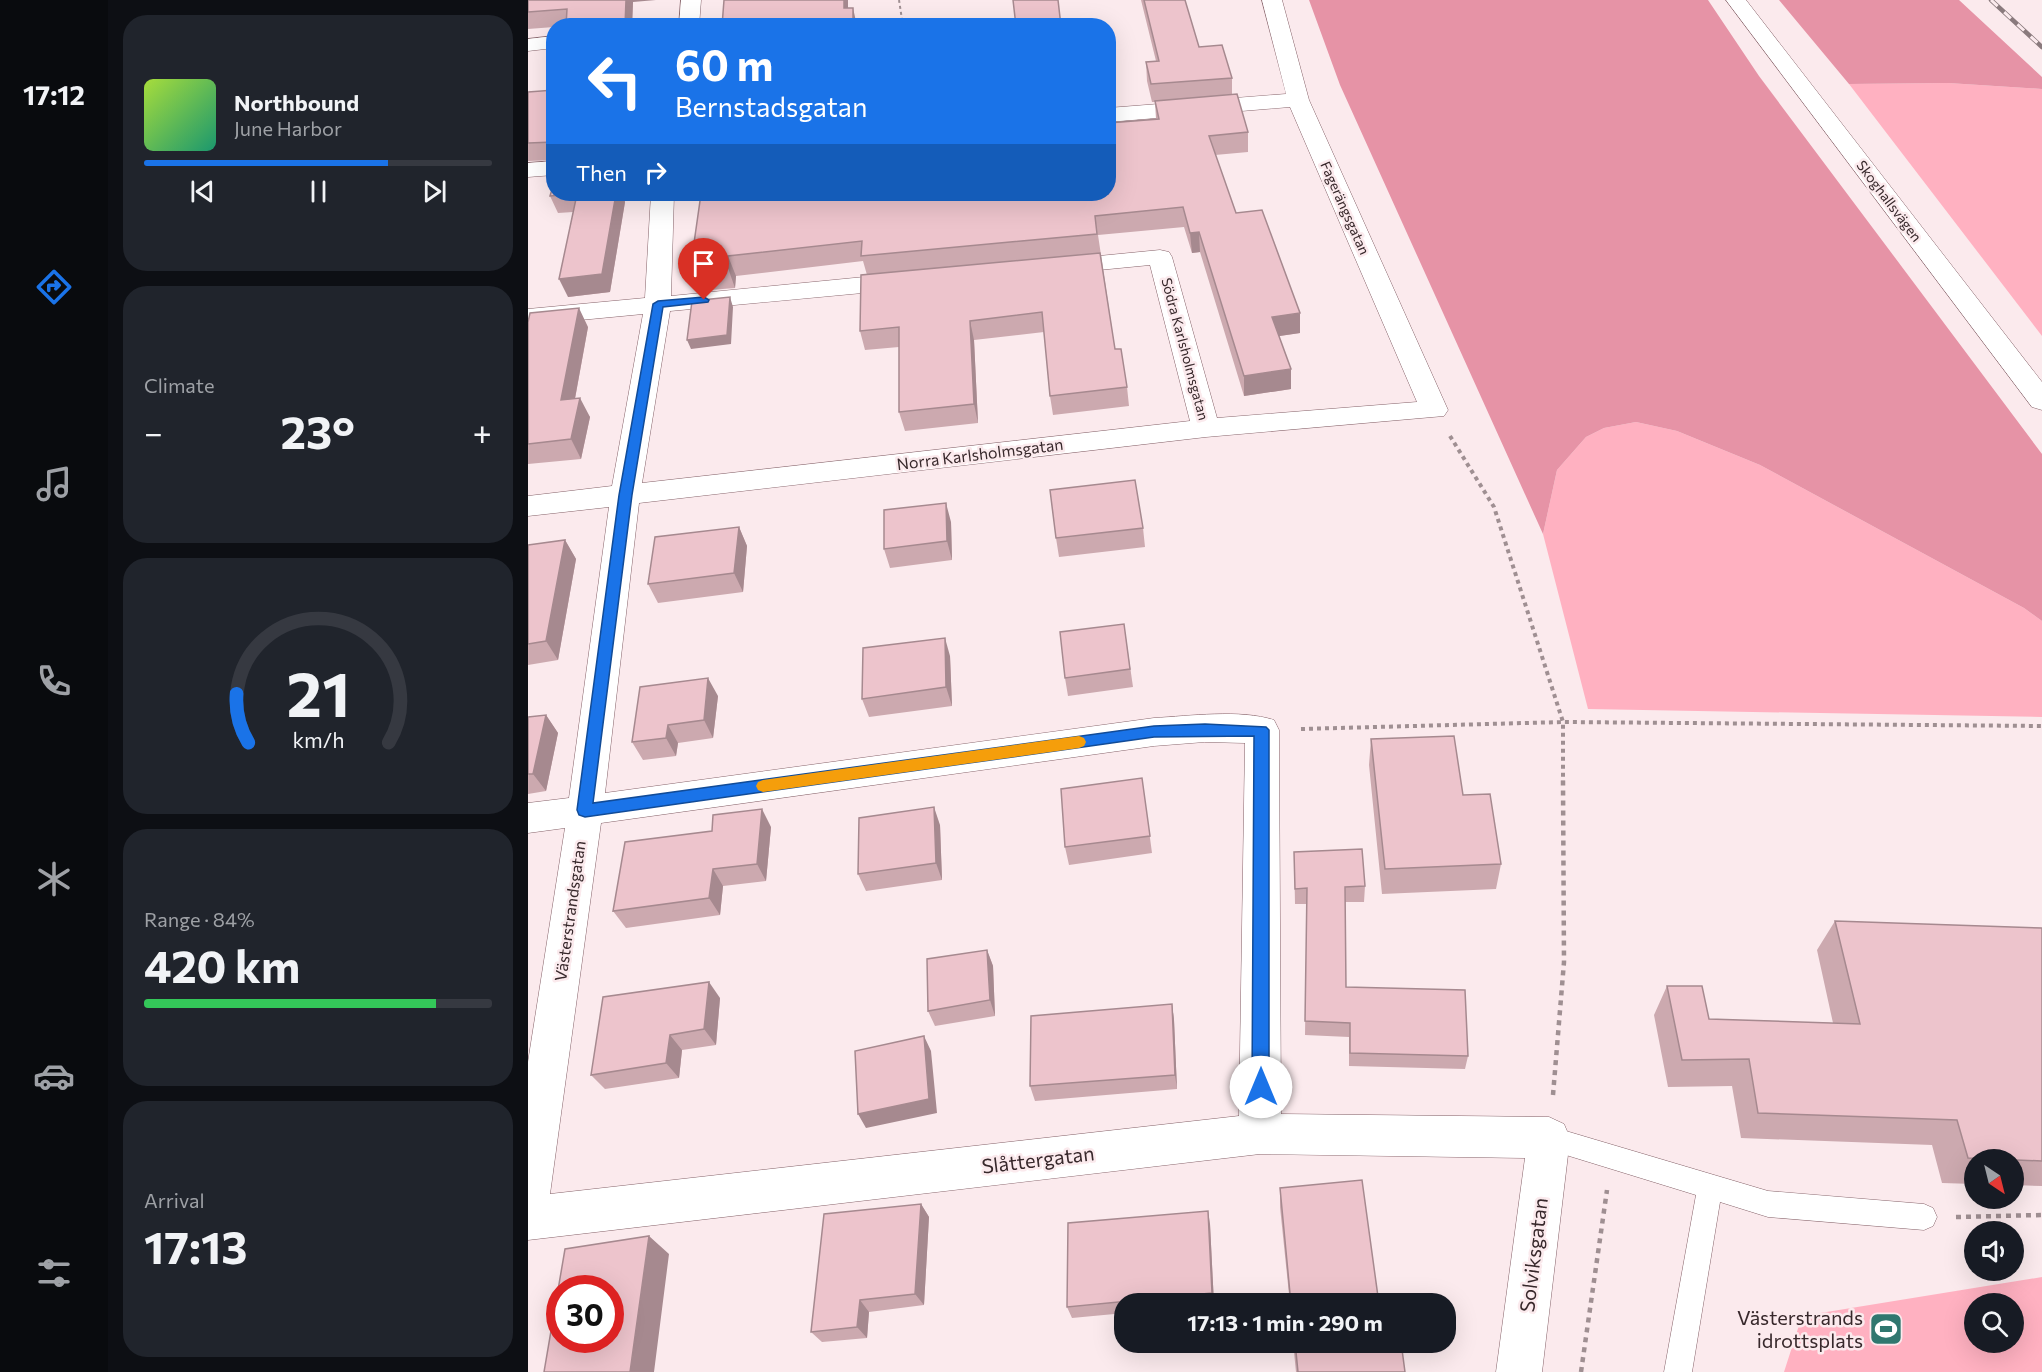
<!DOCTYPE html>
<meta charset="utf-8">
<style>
:root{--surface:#171b24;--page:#20242c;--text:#f1f3f6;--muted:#9ea1a6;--line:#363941;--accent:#1a73e8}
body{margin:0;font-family:Commissioner,sans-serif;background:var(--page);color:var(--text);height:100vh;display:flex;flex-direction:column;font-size:22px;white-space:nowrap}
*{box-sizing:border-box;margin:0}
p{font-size:20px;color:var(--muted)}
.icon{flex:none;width:33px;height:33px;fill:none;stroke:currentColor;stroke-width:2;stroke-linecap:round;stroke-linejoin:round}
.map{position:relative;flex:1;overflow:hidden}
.drawer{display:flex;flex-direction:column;gap:15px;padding:15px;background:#0d0f14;width:420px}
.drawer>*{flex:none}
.hud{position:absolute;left:18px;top:18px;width:570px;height:183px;border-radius:24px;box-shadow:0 6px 24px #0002;background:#1a73e8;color:#fff;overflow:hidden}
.needle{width:39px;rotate:145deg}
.tools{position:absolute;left:1436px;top:1149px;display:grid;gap:12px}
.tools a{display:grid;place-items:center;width:60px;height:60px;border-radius:50%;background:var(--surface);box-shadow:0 6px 24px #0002;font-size:30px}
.speed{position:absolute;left:18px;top:1275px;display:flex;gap:12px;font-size:30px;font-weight:700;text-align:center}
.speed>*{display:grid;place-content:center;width:78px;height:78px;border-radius:50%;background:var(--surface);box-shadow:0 6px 24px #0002;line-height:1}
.speed .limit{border:9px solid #d22;background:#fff;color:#111}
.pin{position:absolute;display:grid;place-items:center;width:51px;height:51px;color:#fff;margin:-62px -26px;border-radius:50% 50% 50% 0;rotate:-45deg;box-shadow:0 0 6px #0007}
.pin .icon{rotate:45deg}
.me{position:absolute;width:66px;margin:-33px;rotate:0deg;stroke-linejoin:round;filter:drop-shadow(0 0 4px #0008)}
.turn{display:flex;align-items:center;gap:21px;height:126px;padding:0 30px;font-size:27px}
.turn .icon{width:78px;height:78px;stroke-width:2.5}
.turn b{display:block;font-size:42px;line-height:51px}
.then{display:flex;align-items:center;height:57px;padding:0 30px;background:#0003;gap:12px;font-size:22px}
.big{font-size:45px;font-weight:700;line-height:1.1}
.drawer .widget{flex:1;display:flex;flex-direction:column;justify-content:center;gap:9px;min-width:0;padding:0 21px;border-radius:24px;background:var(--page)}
.drawer .dial{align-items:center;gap:0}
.dial svg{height:156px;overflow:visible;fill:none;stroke:var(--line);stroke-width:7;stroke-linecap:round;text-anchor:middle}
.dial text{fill:var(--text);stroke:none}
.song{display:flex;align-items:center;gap:18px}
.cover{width:72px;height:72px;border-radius:9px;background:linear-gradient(135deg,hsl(80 70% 55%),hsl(160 70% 35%))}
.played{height:6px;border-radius:3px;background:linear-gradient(90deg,var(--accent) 70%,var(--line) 70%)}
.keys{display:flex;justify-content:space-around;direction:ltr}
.heat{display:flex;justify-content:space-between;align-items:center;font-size:33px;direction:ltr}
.charge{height:9px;border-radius:4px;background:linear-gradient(90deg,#34c759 84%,var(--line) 0)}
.trip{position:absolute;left:586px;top:1293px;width:342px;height:60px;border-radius:24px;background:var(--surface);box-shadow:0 6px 24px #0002;font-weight:700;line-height:60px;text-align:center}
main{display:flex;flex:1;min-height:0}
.menu{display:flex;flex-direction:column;width:108px;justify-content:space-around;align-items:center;background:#090b0e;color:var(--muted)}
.menu .icon{width:42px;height:42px}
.menu .selected{color:var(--accent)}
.menu b{font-size:27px;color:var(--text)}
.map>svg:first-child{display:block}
.green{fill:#ffb1c1;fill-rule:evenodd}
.forest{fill:#e693a6}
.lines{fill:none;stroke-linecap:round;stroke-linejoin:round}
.service-casing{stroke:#856269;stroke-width:1}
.minor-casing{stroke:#856269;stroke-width:1}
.secondary-casing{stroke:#856269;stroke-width:1}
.path-far2{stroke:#9f8f92;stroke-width:2;stroke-dasharray:3 3;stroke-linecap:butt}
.path-far1{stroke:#9f8f92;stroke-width:4;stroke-dasharray:4 4;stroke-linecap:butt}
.path{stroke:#9f8f92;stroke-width:4.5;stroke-dasharray:5 5;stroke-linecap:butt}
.service{fill:#fff;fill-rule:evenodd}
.minor{fill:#fff;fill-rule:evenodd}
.secondary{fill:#fff;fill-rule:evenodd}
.rail-casing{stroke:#8a7a7d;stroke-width:4.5}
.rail{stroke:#fbeaed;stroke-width:3;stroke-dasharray:9;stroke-linecap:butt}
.wall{fill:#cca9af}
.shaded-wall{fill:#a6898f}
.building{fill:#edc4cc;stroke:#a6898f;stroke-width:1.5;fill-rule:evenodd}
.route{fill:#1a73e8;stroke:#114b97;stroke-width:1.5}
.slow{fill:#f59e0b}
.labels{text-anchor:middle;stroke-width:5;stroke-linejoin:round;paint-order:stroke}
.far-street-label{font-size:14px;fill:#37282b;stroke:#fbeaed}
.street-label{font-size:16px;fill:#37282b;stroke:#fbeaed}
.near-street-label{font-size:20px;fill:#37282b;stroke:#fbeaed}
.near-poi-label{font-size:20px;fill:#37282b;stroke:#fbeaed;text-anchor:end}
</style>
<main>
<nav class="menu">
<b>17:12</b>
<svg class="icon selected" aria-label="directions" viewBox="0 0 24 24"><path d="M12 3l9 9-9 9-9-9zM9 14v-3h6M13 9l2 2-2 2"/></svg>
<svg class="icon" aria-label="music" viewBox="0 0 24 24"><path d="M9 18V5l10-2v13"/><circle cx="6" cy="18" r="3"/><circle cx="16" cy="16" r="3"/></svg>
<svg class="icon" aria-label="phone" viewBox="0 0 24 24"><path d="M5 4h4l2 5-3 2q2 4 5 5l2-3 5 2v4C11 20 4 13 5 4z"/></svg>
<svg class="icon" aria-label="climate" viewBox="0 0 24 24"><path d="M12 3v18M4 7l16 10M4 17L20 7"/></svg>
<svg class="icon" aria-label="car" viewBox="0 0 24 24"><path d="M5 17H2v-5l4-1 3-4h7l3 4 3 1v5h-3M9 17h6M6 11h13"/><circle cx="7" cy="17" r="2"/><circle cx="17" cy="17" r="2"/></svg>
<svg class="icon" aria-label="filters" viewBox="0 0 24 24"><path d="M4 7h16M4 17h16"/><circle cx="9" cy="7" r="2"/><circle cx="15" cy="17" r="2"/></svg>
</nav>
<section class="drawer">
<div class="widget">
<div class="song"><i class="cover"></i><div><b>Northbound</b><p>June Harbor</p></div></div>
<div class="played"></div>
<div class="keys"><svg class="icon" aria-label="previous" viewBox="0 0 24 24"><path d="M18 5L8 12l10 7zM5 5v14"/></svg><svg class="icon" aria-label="pause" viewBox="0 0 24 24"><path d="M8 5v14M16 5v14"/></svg><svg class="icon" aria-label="next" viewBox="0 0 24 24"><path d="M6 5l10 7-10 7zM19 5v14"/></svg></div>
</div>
<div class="widget"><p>Climate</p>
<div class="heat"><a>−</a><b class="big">23°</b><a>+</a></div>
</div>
<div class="widget dial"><svg viewBox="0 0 100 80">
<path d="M14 69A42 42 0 1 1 86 69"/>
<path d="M14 69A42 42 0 0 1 8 44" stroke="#1a73e8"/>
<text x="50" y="56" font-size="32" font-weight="700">21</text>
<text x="50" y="72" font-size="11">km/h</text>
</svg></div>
<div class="widget"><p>Range · 84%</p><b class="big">420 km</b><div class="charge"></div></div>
<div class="widget"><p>Arrival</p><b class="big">17:13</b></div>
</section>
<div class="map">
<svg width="1514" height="1372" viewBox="0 0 1514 1372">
<rect width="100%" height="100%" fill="#fbeaed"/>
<path class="green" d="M 1420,83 L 1514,89 L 1514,336 L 1321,84 Z
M 1108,422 L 1149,431 L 1232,465 L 1496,608 L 1514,621 L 1514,717 L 1060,709 L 1015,534 L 1029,470 L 1058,437 L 1076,428 Z
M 1514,1277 L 1514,1372 L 1256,1372 L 1274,1316 ZM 1446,1304 L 1485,1304 L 1485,1342 L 1446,1342 Z"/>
<path class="forest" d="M 781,0 L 1180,0 L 1231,76 L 1514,454 L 1514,621 L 1496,608 L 1232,465 L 1149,431 L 1108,422 L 1076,428 L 1058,437 L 1029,470 L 1015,534 L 812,85 Z
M 1251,0 L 1431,0 L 1514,77 L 1514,89 L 1420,83 L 1321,84 Z"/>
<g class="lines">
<defs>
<path id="service" d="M 1021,1126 L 1240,1191 L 1396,1204 L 1405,1208 L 1409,1217 L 1405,1226 L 1396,1230 L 1240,1217 L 1192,1202 L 1164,1372 L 1136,1372 L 1168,1195 L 1012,1147 L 1009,1138 L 1012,1129 Z"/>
<path id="minor" d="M 153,0 L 173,0 L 171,26 L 151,26 Z
M 734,0 L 754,0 L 781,100 L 920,410 L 916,416 L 678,437 L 111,503 L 77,793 L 626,718 C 662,716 712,709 746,720 L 751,730 L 753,1114 L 1021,1117 L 1036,1124 L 1042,1138 L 1014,1372 L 968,1372 L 997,1158 L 732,1154 L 0,1240 L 0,1062 L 37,828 L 0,833 L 0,803 L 41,798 L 81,507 L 0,516 L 0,496 L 84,486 L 115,314 L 0,325 L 0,309 L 117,298 L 123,194 L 146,194 L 143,296 L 377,273 L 386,276 L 390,281 L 386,286 L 377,289 L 142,311 L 114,483 L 662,421 L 622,265 L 530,274 L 521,272 L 518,267 L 521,262 L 530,260 L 632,250 L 641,252 L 644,257 L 689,418 L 889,402 L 762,107 L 580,122 L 580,108 L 758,94 ZM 677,742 L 717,743 L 711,1116 L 22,1194 L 73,823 L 626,746 Z
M 26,36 L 26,48 L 0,51 L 0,39 Z
M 26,161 L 26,175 L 0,177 L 0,163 Z"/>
<path id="secondary" d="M 1198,0 L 1218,0 L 1514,382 L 1514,410 L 1504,407 Z"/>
</defs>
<use href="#service" class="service-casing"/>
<use href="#minor" class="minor-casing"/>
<use href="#secondary" class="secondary-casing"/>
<path class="path-far2" d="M 371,0 L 375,26"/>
<path class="path-far1" d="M 922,436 L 966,507 L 1035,722 L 1035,781
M 773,729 L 1035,722 L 1514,726"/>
<path class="path" d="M 1025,1095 L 1036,962 L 1035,780
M 1428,1217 L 1514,1215
M 1053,1372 L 1079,1190"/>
<use href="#service" class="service"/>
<use href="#minor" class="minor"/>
<use href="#secondary" class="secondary"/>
<defs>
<path id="rail" d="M 1463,0 L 1514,47"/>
</defs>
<use href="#rail" class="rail-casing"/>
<use href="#rail" class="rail"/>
</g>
<path class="wall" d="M 0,0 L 105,2 L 104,26 L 26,26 L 26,27 L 0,29 Z
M 613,0 L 657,0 L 671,47 L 704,78 L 704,95 L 720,132 L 720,152 L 687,155 L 708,213 L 772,333 L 751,336 L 763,389 L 716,396 L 672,252 L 664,253 L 656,227 L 570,235 L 587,349 L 599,387 L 601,406 L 525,415 L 522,396 L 516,332 L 446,340 L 450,423 L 377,431 L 371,412 L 371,347 L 337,350 L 332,331 L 339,275 L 335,261 L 208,276 L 207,288 L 170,291 L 162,271 L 173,194 L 628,119 L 627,102 L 624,102 L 619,81 L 618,62 L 628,61 Z
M 26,90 L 26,160 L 0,161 L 0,92 Z
M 26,194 L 94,194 L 97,202 L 82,292 L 40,297 L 45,212 L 30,213 L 22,196 Z
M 0,322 L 60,327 L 47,399 L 62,417 L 53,459 L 0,464 Z
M 423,522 L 424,560 L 362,568 L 356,549 Z
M 211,527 L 219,546 L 215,592 L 130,603 L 120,584 Z
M 615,528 L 617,547 L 531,557 L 528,538 Z
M 37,540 L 48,559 L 30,660 L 0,665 L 0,545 Z
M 596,624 L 605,687 L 540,696 L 537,678 Z
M 422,656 L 424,706 L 341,717 L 334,699 Z
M 190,696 L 185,738 L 150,743 L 148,756 L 115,760 L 104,742 Z
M 18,715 L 30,733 L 18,791 L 0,794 L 0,717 Z
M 843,739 L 935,795 L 973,864 L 968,889 L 854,894 L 841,765 Z
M 614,778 L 624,853 L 541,865 L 537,847 Z
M 412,825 L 414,880 L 338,891 L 330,874 Z
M 243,827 L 238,881 L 195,886 L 192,915 L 98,928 L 85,911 Z
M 766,852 L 837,886 L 836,902 L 817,902 L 818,987 L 940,1056 L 937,1069 L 821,1066 L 821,1037 L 777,1035 L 779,904 L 767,904 Z
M 1307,921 L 1514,928 L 1514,1186 L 1485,1185 L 1485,1160 L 1446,1160 L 1446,1184 L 1414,1183 L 1404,1145 L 1213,1138 L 1204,1086 L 1140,1087 L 1126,1015 L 1139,986 L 1181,1019 L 1305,1023 L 1289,950 Z
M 459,950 L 465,966 L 467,1016 L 407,1026 L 400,1011 Z
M 192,998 L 188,1045 L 154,1050 L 151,1078 L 77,1089 L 63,1075 Z
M 644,1004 L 646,1020 L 649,1089 L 507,1101 L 502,1086 Z
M 752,1188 L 851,1304 L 762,1304 L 752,1207 Z
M 393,1204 L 401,1217 L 396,1305 L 341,1312 L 339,1338 L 294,1342 L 283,1332 Z
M 682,1224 L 686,1304 L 597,1304 L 597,1313 L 544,1318 L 539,1307 Z
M 765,1342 L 873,1342 L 877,1372 L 768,1372 Z"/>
<path class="shaded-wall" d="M 98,0 L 128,0 L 105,2 L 104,26 L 97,26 Z
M 316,0 L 320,0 L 320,26 L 316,8 Z
M 325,8 L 329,26 L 325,26 Z
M 88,194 L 94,194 L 97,202 L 82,292 L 40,297 L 31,279 Z
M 671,232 L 672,252 L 664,253 L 662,233 Z
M 200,256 L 208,276 L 207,288 L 200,268 Z
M 202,297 L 205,307 L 203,344 L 163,349 L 159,340 Z
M 51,308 L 60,327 L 43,420 L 33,400 Z
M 772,313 L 772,333 L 745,337 L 744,317 Z
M 442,321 L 446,340 L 450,423 L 446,404 Z
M 763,369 L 763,389 L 716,396 L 716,376 Z
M 52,398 L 62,417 L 53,459 L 43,439 Z
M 418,503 L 423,522 L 424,560 L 419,541 Z
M 211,527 L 219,546 L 215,592 L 206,573 Z
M 37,540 L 48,559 L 30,660 L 18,641 Z
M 417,638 L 422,656 L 424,706 L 418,687 Z
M 180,678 L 190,696 L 185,738 L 176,720 Z
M 18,715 L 30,733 L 18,791 L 5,774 Z
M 140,725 L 150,743 L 148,756 L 138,738 Z
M 406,807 L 412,825 L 414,880 L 408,863 Z
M 234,809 L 243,827 L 238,881 L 229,864 Z
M 185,869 L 195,886 L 192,915 L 181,898 Z
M 459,950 L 465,966 L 467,1016 L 462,1000 Z
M 181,982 L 192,998 L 188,1045 L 176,1029 Z
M 644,1004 L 646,1020 L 649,1089 L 647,1075 Z
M 142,1035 L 154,1050 L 151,1078 L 138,1063 Z
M 396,1036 L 403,1051 L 409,1113 L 338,1128 L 330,1114 Z
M 393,1204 L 401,1217 L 396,1305 L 387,1294 Z
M 680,1211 L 682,1224 L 686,1304 L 684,1293 Z
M 121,1236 L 141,1254 L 126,1372 L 102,1372 Z
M 332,1300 L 341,1312 L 339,1338 L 329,1327 Z"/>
<path class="building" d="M 0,0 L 98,0 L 97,26 L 38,26 L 39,9 L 0,12 Z
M 196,0 L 316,0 L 316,8 L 325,8 L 325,26 L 194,26 Z
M 485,0 L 530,0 L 533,26 L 488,26 Z
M 616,0 L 657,0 L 671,47 L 694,45 L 704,78 L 623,84 L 618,62 L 631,61 Z
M 26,90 L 26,142 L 0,143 L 0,92 Z
M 709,94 L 720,132 L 681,136 L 708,213 L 734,210 L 772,313 L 744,317 L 763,369 L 716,376 L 671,232 L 662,233 L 655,207 L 567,216 L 569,234 L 333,256 L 334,241 L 200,256 L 200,268 L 162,271 L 173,194 L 580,194 L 580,123 L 631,119 L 627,101 Z
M 26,183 L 26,194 L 47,194 L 22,196 Z
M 49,194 L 88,194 L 74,274 L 31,279 Z
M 572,253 L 587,349 L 593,349 L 599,387 L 522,396 L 514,312 L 442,321 L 446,404 L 371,412 L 371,327 L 332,331 L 333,275 Z
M 202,297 L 199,335 L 159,340 L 164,301 Z
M 51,308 L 33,400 L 52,398 L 43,439 L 0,444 L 0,322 L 2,313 Z
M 607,480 L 615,528 L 528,538 L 522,490 Z
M 418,503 L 419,541 L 356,549 L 356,510 Z
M 211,527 L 206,573 L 120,584 L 127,537 Z
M 37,540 L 18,641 L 0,644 L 0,545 Z
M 596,624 L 602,669 L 537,678 L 532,632 Z
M 417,638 L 418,687 L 334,699 L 335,648 Z
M 180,678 L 176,720 L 140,725 L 138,738 L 104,742 L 112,687 Z
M 18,715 L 5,774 L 0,774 L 0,717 Z
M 926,736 L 935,795 L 962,794 L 973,864 L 857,869 L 843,739 Z
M 614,778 L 622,836 L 537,847 L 533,789 Z
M 406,807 L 408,863 L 330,874 L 331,818 Z
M 234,809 L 229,864 L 185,869 L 181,898 L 85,911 L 97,842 L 184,831 L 185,815 Z
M 834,849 L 837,886 L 817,887 L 818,987 L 937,990 L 940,1056 L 822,1053 L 822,1023 L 777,1021 L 779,888 L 767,889 L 766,852 Z
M 1307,921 L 1514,928 L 1514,1161 L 1440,1158 L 1429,1120 L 1230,1113 L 1221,1059 L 1154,1060 L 1139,986 L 1174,986 L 1181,1019 L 1332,1024 Z
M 459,950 L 462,1000 L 400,1011 L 399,959 Z
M 181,982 L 176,1029 L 142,1035 L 138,1063 L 63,1075 L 75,997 Z
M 644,1004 L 647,1075 L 502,1086 L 503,1016 Z
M 396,1036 L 401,1099 L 330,1114 L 327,1051 Z
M 834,1180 L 851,1304 L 763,1304 L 752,1188 Z
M 393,1204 L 387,1294 L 332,1300 L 329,1327 L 283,1332 L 296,1214 Z
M 680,1211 L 684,1293 L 539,1307 L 540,1223 Z
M 121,1236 L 102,1372 L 16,1372 L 37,1249 ZM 32,1288 L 82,1288 L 82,1340 L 32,1340 Z
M 767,1342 L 873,1342 L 877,1372 L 770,1372 Z"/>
<path class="route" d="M 176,297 L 181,300 L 180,302 L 135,307 L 104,495 L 65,803 L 626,726 L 677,724 L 738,727 L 741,730 L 741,1087 L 739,1093 L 733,1095 L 727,1093 L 724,1087 L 726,736 L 626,737 L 57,817 L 51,815 L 49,810 L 91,495 L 125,304 L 130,301 Z"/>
<path class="slow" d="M 551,736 L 556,738 L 558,742 L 556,746 L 551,748 L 235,792 L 230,790 L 228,786 L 230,782 L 235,780 Z"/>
<defs>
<symbol id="stadium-square" viewBox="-11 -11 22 22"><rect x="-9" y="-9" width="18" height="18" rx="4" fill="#30776f" stroke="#fbeaed"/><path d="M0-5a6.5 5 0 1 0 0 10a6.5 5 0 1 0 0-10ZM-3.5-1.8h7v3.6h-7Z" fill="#fff"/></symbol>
</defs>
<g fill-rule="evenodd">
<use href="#stadium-square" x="1339" y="1310" width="38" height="38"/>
</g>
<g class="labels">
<g class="far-street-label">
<text transform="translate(1361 201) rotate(53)" y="5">Skoghallsvägen</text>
<text transform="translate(817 208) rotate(66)" y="5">Fagerängsgatan</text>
<text transform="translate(657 349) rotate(75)" y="5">Södra Karlsholmsgatan</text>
</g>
<g class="street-label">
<text transform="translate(452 454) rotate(-7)" y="6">Norra Karlsholmsgatan</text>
<text transform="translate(42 911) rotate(-82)" y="6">Västerstrandsgatan</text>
</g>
<g class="near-street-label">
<text transform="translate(510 1160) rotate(-7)" y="7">Slåttergatan</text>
<text transform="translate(1006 1255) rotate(-83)" y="7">Solviksgatan</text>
</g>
<g class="near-poi-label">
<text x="1335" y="1325">Västerstrands<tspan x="1335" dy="23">idrottsplats</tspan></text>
</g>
</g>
</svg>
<div class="tools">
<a><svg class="needle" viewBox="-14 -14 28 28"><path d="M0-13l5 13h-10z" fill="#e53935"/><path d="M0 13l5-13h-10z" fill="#9ea1a6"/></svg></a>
<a><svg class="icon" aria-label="sound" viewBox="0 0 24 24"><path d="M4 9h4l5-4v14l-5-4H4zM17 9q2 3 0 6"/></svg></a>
<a><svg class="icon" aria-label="search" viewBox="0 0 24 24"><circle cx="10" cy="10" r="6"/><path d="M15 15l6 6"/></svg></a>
</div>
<div class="speed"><div class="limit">30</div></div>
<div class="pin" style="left:176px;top:300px;background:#d93025"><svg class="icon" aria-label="arrive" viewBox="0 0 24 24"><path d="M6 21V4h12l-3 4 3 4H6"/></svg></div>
<svg class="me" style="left:733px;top:1087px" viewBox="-20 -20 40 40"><circle r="19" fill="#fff"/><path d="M0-13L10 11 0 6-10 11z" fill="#1a73e8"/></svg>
<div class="trip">17:13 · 1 min · 290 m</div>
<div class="hud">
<div class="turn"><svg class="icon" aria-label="left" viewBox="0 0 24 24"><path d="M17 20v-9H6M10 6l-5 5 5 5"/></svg><div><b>60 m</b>Bernstadsgatan</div></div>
<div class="then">Then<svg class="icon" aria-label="right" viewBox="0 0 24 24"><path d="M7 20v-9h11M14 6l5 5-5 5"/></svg></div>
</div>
</div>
</main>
